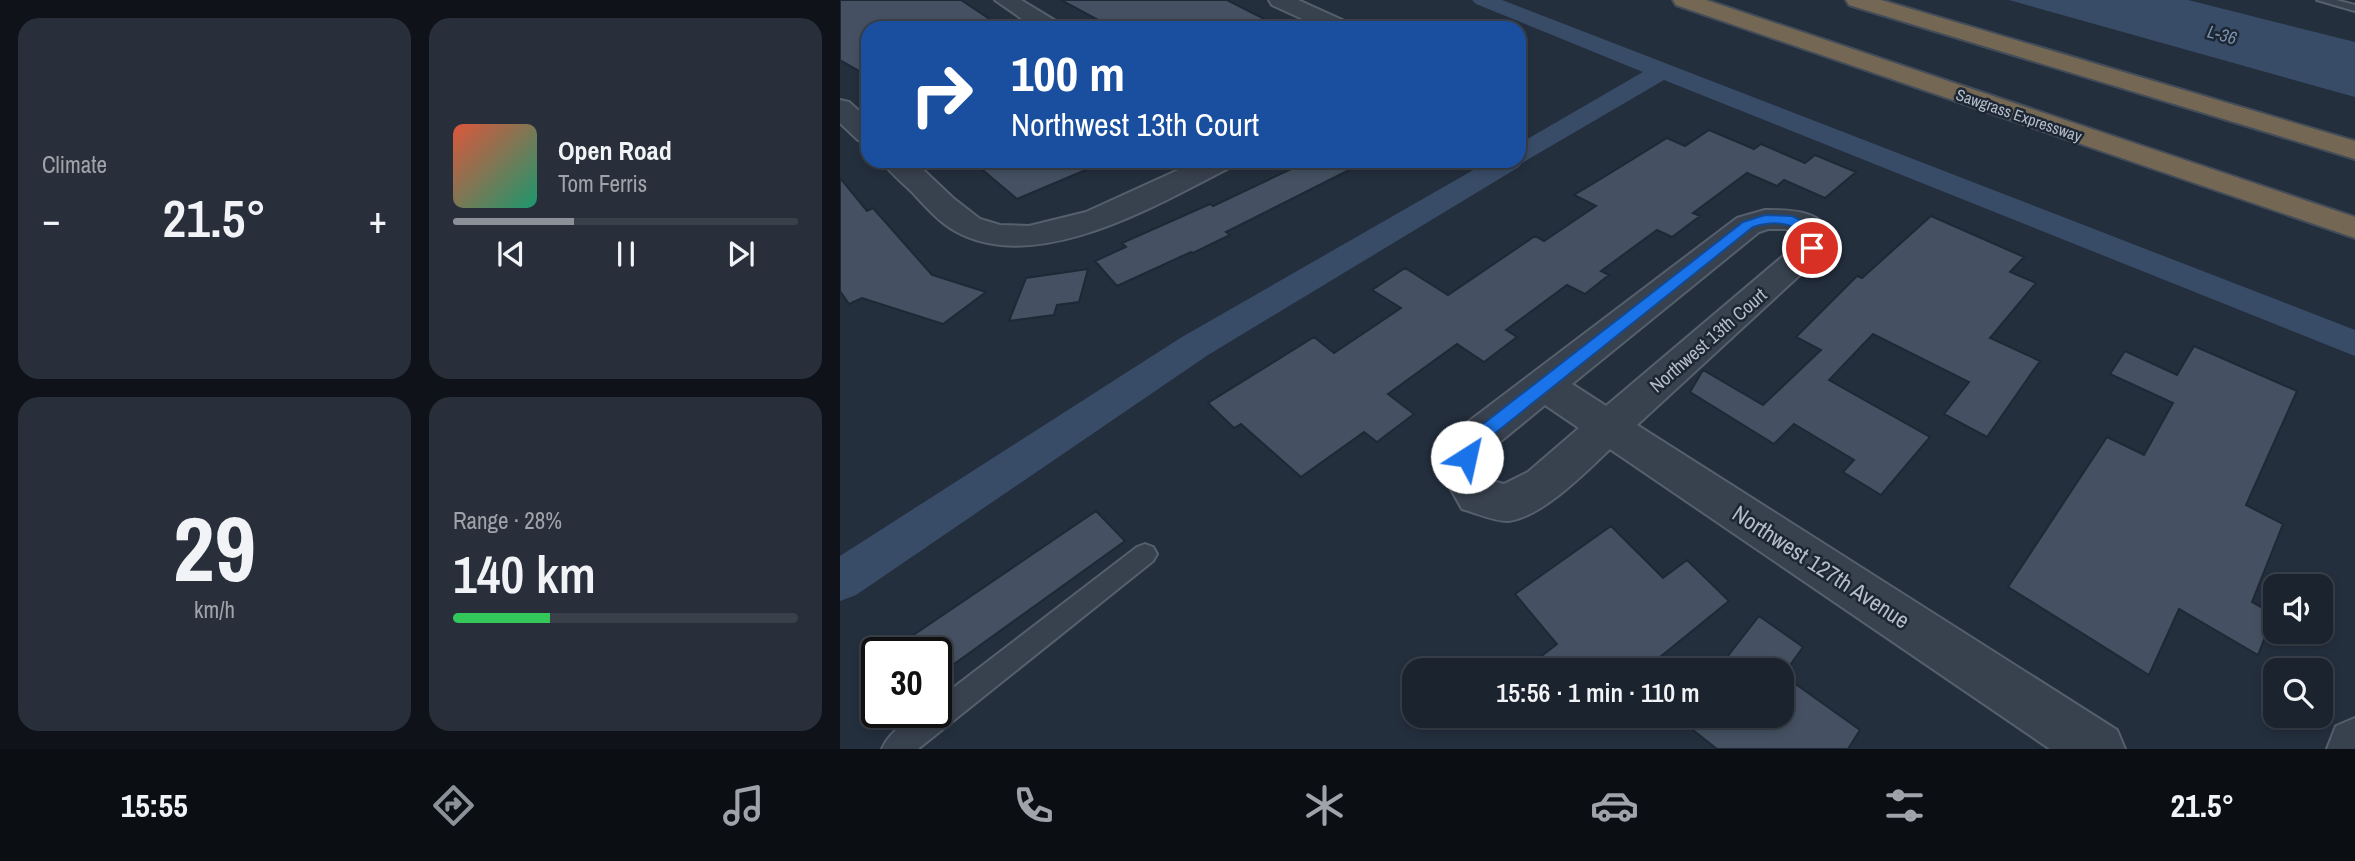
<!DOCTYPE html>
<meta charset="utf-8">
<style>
:root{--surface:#1b232e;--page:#282f3a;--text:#f1f3f6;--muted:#a0a4aa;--line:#39404a;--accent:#8c9099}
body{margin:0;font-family:"Archivo Narrow",sans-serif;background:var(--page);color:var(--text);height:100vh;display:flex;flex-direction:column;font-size:26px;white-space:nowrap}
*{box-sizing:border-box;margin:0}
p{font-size:23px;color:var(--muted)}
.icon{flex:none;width:38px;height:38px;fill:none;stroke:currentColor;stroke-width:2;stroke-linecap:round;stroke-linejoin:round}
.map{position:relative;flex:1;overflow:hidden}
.panel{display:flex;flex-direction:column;gap:18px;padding:18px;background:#0f1319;width:840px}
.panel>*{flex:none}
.top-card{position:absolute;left:21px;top:21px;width:665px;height:147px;border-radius:21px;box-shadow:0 4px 10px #0003,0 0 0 2px var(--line);background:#1a4fa0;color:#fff;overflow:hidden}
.controls{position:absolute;left:1423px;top:574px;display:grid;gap:14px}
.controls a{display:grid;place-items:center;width:70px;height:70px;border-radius:14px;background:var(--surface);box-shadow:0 4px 10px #0003,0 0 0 2px var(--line);font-size:35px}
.speed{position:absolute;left:21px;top:637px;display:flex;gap:14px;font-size:35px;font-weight:700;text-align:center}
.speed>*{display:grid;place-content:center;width:91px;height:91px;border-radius:50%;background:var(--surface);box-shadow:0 4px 10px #0003,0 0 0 2px var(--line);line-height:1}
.speed .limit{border:4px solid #111;border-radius:10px;background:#fff;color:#111}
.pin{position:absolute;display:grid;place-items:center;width:60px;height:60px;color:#fff;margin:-30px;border:4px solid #fff;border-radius:50%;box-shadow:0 2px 7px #0007}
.me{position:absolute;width:77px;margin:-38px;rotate:35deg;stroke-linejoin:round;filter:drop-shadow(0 0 5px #0008)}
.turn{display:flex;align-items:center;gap:24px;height:147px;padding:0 35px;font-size:32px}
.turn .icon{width:91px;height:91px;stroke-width:2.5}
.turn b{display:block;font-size:49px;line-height:60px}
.big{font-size:52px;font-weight:600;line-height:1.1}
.panel .card{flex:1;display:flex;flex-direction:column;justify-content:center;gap:10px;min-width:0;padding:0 24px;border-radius:21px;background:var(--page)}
.panel .dial{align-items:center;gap:0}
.dial b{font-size:91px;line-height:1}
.song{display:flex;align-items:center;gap:21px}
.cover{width:84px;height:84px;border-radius:10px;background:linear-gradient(135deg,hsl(10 70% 55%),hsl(160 70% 35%))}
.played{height:7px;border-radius:4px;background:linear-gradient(90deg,var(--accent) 35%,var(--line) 35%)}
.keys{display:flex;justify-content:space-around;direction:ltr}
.heat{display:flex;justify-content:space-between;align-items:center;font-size:38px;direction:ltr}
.charge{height:10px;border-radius:5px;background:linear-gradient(90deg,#34c759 28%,var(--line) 0)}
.panel .tiles{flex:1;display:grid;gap:18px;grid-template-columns:repeat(2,1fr)}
.trip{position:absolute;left:562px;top:658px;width:392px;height:70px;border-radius:21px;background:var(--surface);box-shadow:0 4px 10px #0003,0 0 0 2px var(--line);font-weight:600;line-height:70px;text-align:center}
.menu{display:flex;height:112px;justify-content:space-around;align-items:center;background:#0b0e12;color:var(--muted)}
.menu .icon{width:49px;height:49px}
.menu .active{color:var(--accent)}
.menu b{font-size:32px;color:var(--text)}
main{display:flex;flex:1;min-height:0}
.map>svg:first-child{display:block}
.water{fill:#394c67}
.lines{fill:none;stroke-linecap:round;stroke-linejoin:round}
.canal{fill:#394c67;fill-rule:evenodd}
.building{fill:#455162;stroke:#1f2835;stroke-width:2}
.lane-casing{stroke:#565f6c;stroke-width:4}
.street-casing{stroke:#565f6c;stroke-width:4}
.highway-casing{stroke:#434c59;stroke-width:4}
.lane{fill:#38414e;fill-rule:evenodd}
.street{fill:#38414e;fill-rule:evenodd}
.highway{fill:#746855;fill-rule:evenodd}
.route{fill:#1a73e8;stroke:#114b97;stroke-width:2}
.labels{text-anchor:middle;stroke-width:5;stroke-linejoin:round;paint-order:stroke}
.far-street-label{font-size:16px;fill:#b4bcc9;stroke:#1d2633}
.far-water-label{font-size:18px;font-style:italic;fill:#7c92b1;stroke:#1d2633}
.street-label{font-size:19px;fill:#b4bcc9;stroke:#1d2633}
.near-street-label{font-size:23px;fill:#b4bcc9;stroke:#1d2633}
</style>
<main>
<section class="panel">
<div class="tiles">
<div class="card"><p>Climate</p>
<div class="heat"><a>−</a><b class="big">21.5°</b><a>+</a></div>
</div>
<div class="card">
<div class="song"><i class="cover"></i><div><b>Open Road</b><p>Tom Ferris</p></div></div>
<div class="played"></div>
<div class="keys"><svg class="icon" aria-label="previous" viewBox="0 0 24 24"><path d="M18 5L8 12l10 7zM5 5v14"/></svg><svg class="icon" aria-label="pause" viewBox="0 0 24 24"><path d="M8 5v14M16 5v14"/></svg><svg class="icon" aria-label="next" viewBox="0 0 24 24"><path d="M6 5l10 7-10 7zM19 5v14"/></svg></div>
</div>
<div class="card dial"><b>29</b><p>km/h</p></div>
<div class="card"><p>Range · 28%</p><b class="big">140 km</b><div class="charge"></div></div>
</div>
</section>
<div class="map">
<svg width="1515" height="749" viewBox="0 0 1515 749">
<rect width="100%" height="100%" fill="#242f3e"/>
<path class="water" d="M 1169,0 L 1348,0 L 1515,42 L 1515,97 Z"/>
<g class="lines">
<path class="canal" d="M 632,0 L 662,0 L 1515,330 L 1515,356 L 824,80 L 682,163 L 679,167 L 368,355 L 16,595 L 0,601 L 0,556 L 342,337 L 649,161 L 679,161 L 679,144 L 803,72 L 636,4 Z"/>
</g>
<path class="building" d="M 0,0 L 121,0 L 163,28 L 28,28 L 28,76 L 0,60 Z
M 221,0 L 387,0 L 442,28 L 273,28 Z
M 869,130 L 914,149 L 921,144 L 965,163 L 975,155 L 1016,172 L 985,198 L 944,180 L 937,186 L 907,173 L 853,213 L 860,216 L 832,237 L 817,230 L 761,271 L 769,275 L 745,294 L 727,285 L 666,330 L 677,337 L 644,362 L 617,344 L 548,394 L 574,414 L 537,442 L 524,432 L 461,477 L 401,424 L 394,428 L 368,403 L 474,337 L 494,353 L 561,308 L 532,290 L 565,268 L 608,295 L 695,236 L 704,241 L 756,206 L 734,195 L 764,177 L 827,138 L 845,146 Z
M 132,161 L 267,161 L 177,199 Z
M 468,161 L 527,161 L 386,232 L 390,235 L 353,253 L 351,252 L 277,286 L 255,261 L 286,247 L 282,243 L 370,204 L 373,206 Z
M 0,178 L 27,211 L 33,208 L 92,275 L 146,292 L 103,324 L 22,298 L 9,304 L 0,291 Z
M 1091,216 L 1184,257 L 1170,272 L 1196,283 L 1150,338 L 1200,361 L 1147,437 L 1104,414 L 1129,382 L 1033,334 L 989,380 L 1090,437 L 1041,495 L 1003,472 L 1014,460 L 954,424 L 934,444 L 850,392 L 863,370 L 923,405 L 981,350 L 956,337 L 1017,276 L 1022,278 Z
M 248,269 L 239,302 L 217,305 L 214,315 L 169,321 L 186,278 Z
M 1354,346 L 1457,391 L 1406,505 L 1443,524 L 1412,602 L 1434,614 L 1418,655 L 1339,609 L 1309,675 L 1168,587 L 1267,437 L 1304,455 L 1333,403 L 1270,374 L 1285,351 L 1337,375 Z
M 256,511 L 285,541 L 96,677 L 96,653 L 47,653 Z
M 771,526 L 823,578 L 847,560 L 889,601 L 804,670 L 702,670 L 695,661 L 717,644 L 675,594 Z
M 919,616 L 963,647 L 943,675 L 1020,730 L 1008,749 L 877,749 L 839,719 L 841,716 L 942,716 L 942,670 L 877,670 Z"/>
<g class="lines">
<defs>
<path id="lane" d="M 1477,0 L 1496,0 L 1515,5 L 1515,11 Z
M 305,544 L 313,547 L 317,554 L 313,561 L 78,749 L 42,749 C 50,730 76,712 96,712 L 96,701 L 297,547 Z"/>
<path id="street" d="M 155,0 L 181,0 L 219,23 L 223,28 L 195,28 Z
M 429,0 L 458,0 L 509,23 L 513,28 L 482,28 L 432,5 Z
M 0,100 L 9,102 L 28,119 L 28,142 L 18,140 L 0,123 Z
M 42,161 L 74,161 L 113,198 L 140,219 L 160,225 L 189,226 L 246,212 L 358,161 L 396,161 L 391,167 C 318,204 197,277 115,231 C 99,222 85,206 72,192 C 62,182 50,173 42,161 Z
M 925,210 C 943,210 981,209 987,232 C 989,237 988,244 988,249 L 797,425 L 1277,730 L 1285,749 L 1210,749 L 770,449 C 746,472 703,516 669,521 C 656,522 636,513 622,509 L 602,473 L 616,431 L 897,218 ZM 928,229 L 946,229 L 955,234 L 955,246 L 766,406 L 732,384 L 919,232 ZM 705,405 L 739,428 L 688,472 L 664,484 L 652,481 L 645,471 L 650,450 Z
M 1515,718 L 1515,749 L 1487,749 L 1496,726 Z"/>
<path id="highway" d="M 833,0 L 866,0 L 1515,217 L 1515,238 L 836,5 Z
M 1006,0 L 1041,0 L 1515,141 L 1515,159 L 1009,5 Z"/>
</defs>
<use href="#lane" class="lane-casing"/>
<use href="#street" class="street-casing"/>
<use href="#highway" class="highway-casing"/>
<use href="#lane" class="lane"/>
<use href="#street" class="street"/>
<use href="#highway" class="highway"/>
</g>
<path class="route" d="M 925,215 L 952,216 L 976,227 L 979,248 L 977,251 L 968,251 L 964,232 C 947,222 932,221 913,227 L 639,446 L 633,462 L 621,462 L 618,457 L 625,438 L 903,222 Z"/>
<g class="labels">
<g class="far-street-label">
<text transform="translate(1179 115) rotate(19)" y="6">Sawgrass Expressway</text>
</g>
<g class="far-water-label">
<text transform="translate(1382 35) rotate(15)" y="6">L-36</text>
</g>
<g class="street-label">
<text transform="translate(868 340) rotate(-41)" y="7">Northwest 13th Court</text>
</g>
<g class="near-street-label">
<text transform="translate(981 567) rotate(33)" y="8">Northwest 127th Avenue</text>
</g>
</g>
</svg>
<div class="controls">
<a><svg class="icon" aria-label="sound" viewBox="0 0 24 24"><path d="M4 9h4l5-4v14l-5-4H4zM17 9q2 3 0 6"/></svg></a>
<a><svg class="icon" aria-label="search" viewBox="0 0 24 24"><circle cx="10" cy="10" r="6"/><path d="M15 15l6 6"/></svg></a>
</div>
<div class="speed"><div class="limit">30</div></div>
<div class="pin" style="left:972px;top:248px;background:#d93025"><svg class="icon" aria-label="arrive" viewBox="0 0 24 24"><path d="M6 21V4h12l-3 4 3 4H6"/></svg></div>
<svg class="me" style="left:627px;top:457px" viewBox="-20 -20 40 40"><circle r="19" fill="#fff"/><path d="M0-13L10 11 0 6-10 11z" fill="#1a73e8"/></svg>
<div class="trip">15:56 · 1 min · 110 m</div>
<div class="top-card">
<div class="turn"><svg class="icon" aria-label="right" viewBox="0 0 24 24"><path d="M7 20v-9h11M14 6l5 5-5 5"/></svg><div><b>100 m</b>Northwest 13th Court</div></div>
</div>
</div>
</main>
<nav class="menu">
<b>15:55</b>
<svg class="icon active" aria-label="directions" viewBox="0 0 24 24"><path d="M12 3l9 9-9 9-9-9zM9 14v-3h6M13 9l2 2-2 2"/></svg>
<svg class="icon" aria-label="music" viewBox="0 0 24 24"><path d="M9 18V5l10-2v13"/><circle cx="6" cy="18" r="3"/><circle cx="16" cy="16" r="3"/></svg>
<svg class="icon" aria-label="phone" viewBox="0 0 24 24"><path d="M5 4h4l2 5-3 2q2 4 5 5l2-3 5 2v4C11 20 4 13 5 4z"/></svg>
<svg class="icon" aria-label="climate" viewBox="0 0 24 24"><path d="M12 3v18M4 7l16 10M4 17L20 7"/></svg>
<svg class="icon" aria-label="car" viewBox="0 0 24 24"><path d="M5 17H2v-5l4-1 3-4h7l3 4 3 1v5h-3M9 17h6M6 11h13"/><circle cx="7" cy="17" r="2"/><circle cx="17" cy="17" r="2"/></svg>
<svg class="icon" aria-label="filters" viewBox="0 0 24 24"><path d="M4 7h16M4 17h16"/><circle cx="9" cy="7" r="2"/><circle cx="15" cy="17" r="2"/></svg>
<b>21.5°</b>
</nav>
